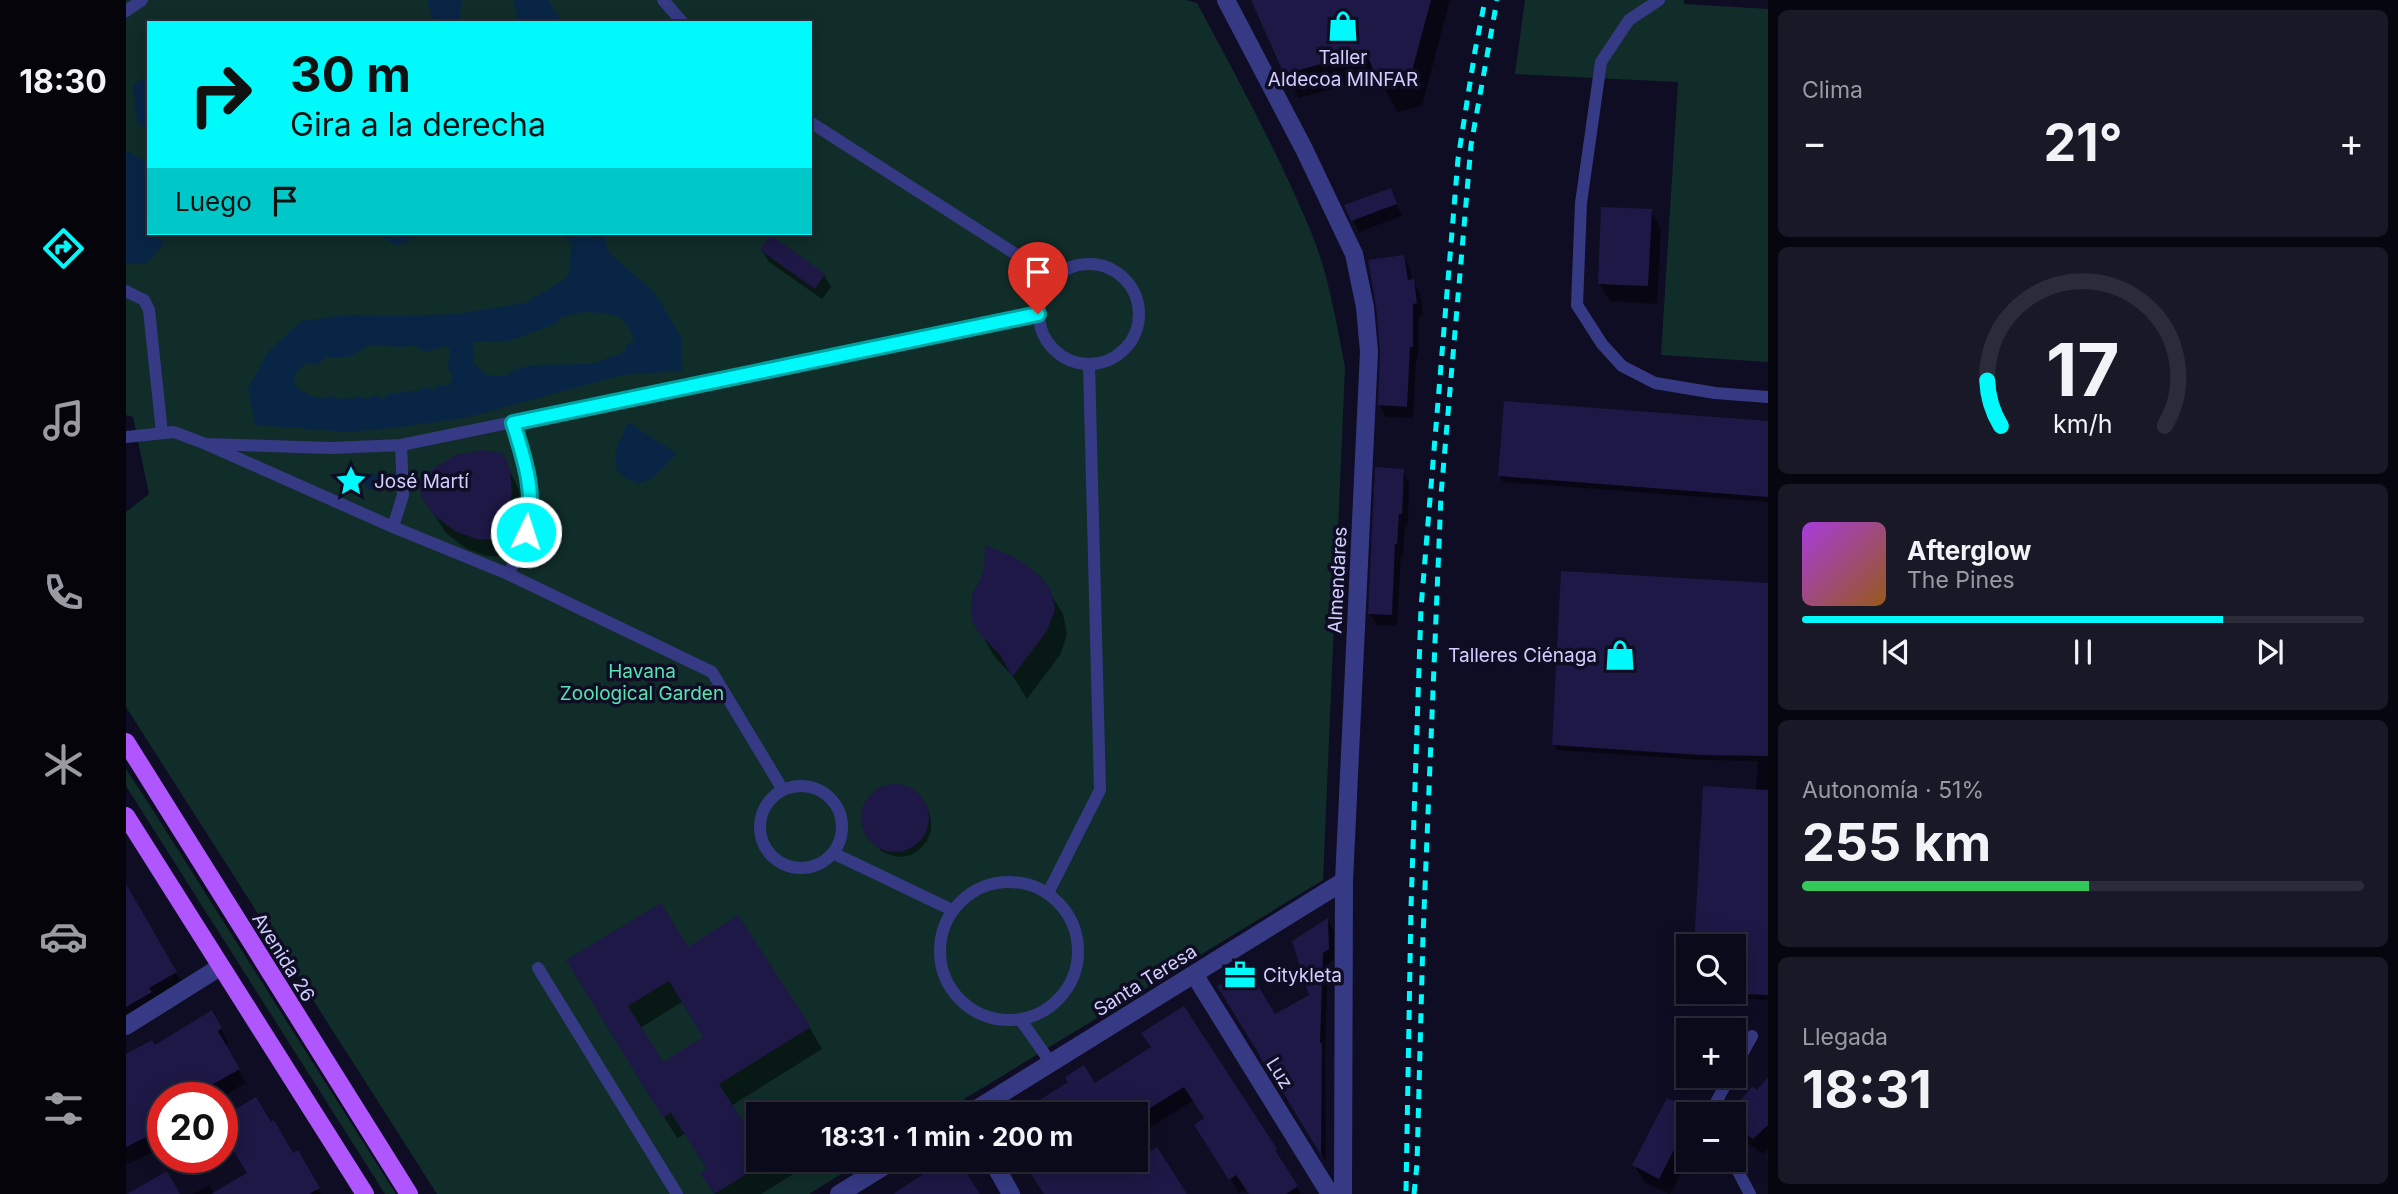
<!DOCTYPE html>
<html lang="es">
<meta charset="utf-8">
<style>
:root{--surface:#0b0a1a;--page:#191827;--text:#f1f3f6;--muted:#9a9aa2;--line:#2b2b39;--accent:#00f9fa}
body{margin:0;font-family:Inter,sans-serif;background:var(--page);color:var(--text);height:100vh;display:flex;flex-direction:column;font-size:26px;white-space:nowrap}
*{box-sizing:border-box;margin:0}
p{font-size:23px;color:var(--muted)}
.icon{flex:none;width:38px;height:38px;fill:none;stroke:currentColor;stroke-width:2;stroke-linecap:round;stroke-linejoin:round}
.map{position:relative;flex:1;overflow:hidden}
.drawer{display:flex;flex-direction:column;gap:10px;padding:10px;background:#06060e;width:630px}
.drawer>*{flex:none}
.banner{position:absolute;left:21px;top:21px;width:665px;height:214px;border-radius:0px;box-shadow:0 4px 18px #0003,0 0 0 2px var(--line);background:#00f9fa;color:#111;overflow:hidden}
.tools{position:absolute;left:1550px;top:934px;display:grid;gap:14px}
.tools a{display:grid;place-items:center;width:70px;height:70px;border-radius:0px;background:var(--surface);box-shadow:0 4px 18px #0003,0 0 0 2px var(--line);font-size:35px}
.speed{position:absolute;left:21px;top:1082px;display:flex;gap:14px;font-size:35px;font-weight:700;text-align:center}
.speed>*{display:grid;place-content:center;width:91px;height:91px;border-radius:50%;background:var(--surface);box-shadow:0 4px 18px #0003,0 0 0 2px var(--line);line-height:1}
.speed .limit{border:10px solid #d22;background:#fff;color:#111}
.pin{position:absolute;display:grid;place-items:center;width:60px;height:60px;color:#fff;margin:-72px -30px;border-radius:50% 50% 50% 0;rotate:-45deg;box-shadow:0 0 7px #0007}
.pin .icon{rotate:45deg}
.me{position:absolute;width:77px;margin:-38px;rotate:4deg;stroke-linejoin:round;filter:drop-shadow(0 0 5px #0008)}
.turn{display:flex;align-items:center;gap:24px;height:147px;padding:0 28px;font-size:32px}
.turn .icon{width:91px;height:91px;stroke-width:2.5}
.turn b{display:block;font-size:49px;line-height:60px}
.then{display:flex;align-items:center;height:66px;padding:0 28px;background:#0003;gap:14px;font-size:26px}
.big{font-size:52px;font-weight:700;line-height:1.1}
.drawer .widget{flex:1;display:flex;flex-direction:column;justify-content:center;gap:10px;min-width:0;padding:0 24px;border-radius:10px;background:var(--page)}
.drawer .dial{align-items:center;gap:0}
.dial svg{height:182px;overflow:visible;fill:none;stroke:var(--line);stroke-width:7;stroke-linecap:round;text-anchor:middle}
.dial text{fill:var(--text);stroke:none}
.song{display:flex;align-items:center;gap:21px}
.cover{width:84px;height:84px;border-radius:10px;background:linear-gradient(135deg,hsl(280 70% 55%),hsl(30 70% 35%))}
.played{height:7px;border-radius:4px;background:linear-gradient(90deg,var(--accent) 75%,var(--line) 75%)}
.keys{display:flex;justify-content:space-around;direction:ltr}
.heat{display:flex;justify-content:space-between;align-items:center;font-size:38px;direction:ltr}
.charge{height:10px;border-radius:5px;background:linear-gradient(90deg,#34c759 51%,var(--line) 0)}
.trip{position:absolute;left:620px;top:1102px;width:402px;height:70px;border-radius:0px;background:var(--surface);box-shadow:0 4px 18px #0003,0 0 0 2px var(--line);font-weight:700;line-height:70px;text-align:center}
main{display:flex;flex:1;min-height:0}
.menu{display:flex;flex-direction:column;width:126px;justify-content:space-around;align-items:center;background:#04040a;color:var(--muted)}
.menu .icon{width:49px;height:49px}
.menu .selected{color:var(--accent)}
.menu b{font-size:32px;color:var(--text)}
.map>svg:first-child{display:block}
.green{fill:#102d29;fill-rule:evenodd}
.water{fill:#092546;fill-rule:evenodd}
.shadow{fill:#0007;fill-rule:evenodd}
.building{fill:#1d1845;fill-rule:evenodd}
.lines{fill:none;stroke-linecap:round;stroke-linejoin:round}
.service{stroke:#363a84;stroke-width:12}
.minor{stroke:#363a84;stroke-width:18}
.primary{stroke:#b056ff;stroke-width:18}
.rail{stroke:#00f9fa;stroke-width:5;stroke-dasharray:10 9;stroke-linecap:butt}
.route-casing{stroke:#00a2a2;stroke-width:18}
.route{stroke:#00f9fa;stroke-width:12}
.labels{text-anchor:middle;stroke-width:7;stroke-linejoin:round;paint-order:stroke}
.poi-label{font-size:19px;fill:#d0cfff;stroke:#0f0d23;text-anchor:start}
.street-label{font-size:19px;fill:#d0cfff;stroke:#0f0d23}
.park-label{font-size:19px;fill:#56e4b3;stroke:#0f0d23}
</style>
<main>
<nav class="menu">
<b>18:30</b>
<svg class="icon selected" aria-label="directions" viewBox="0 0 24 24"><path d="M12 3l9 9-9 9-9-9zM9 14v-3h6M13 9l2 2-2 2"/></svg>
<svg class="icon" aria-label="music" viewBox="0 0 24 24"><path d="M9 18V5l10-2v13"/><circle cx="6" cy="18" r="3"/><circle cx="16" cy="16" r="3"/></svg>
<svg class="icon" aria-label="phone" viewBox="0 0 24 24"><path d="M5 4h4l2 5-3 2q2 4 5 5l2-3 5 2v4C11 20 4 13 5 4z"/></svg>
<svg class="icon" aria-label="climate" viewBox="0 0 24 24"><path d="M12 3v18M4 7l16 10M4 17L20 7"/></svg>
<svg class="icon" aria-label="car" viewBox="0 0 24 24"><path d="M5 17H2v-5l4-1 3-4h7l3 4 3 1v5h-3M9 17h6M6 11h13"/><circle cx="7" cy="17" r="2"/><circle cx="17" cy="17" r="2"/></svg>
<svg class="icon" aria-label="filters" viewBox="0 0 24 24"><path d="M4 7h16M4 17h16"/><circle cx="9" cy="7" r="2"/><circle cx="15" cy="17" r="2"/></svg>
</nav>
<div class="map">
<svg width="1642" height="1194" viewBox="0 0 1642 1194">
<rect width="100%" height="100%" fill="#0f0d23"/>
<path class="green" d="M 0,0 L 1060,0 L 1071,3 C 1111,78 1153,154 1185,232 C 1203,275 1210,322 1219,367 L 1197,880 L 812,1115 L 632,1115 L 632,1160 L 738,1160 L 683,1194 L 311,1194 L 0,707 L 0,512 L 23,494 L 7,417 L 0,415 ZM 23,23 L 684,23 L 684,233 L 23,233 Z
M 1399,0 L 1558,0 L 1558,4 L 1642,9 L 1642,362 L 1535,355 L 1552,82 L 1389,74 Z
M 0,769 L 23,804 L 270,1194 L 259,1194 L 0,786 Z"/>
<path class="water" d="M 301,0 L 336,0 L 333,23 L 308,23 Z
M 387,0 L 422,0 L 436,23 L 393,23 Z
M 23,77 L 23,129 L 11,123 L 7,84 Z
M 0,151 L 23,163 L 21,222 L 23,233 L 29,233 L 38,244 L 20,264 L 0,263 Z
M 249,233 L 298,233 L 270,246 Z
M 432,233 L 478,233 L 482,252 L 529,293 L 555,337 L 556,371 L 496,375 L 343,417 L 276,427 L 224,432 L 129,425 L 122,389 L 141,353 L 175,321 L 224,315 L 270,316 L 331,314 L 399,303 L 442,277 L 446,243 ZM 458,312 C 485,314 500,311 508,341 L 500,345 L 498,352 L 466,364 L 406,365 L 391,369 L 378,376 L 360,375 L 348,364 L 347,342 L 383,341 L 429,324 L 436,317 ZM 245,345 L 277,347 L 288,345 L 300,352 L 319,346 L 324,349 L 322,367 L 327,377 L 323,385 L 312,385 L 308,390 L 299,387 L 293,391 C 283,390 275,394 265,393 L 256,399 L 250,395 L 241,399 L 231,396 L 225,399 L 221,397 L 214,400 L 208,396 C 192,402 182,395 168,385 L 170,373 L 179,363 L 192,365 L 199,357 L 222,357 Z
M 502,422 L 551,454 L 527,478 L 513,484 L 501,479 L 491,471 L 489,452 Z
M238 482a8 8 0 1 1 16 0a8 8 0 1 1-16 0Z"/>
<path class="shadow" d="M 1127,0 L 1324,0 L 1296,106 L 1271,112 L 1252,76 L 1173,98 L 1159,74 Z
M 1264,190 L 1276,216 L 1233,232 L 1227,220 Z
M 1525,211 L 1535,229 L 1531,304 L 1484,301 L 1473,283 Z
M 636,250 L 698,275 L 705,287 L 696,299 L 643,262 Z
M 1277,256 L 1284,268 L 1286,281 L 1294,293 L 1297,315 L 1293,315 L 1292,359 L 1290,359 L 1287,418 L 1260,417 L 1254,405 Z
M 1642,423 L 1642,502 L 1377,482 L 1374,476 Z
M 376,454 L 393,490 L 395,512 L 390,538 L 379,557 L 361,556 L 341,549 L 320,533 L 298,499 Z
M 1276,470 L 1283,482 L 1282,525 L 1279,525 L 1277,555 L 1275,555 L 1271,626 L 1251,625 L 1244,614 Z
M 1642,584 L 1642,1000 L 1621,999 L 1618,993 L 1619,974 L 1608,973 L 1608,947 L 1630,791 L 1632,761 L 1577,760 L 1431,750 L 1427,744 Z
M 922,589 L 937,614 L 941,635 L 934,655 L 901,699 L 888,678 L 868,656 L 854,631 Z
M 771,786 L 782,788 L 791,794 L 802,809 L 805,820 L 805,830 L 801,841 L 794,849 L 785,855 L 774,857 L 764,855 L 755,851 L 739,829 L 737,819 L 743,800 L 750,792 L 760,787 Z
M 0,893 L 5,893 L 57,985 L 0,1023 Z
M 1202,920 L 1208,931 L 1208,960 L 1202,964 L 1199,1053 L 1200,1161 L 1164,1101 L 1161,1101 L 1157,1093 L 1150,1081 L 1150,1076 L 1146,1075 L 1139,1064 L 1148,1017 L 1186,996 Z
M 561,949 L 684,1028 L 696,1049 L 605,1106 L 628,1142 L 632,1140 L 632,1160 L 668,1160 L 674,1170 L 635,1194 L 588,1194 L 576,1174 L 582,1170 L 559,1134 L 551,1138 L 455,982 ZM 556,1002 L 579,1038 L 536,1064 L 514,1028 Z
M 1057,1008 L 1149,1150 L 1175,1194 L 1124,1194 L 1120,1188 L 1113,1193 L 1079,1139 L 1080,1119 L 1068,1100 L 1010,1136 L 1010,1115 L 969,1085 L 1026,1048 Z
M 85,1013 L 103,1043 L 98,1045 L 120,1083 L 95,1097 L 37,1097 L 37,1147 L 2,1164 L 0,1160 L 0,1059 L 28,1047 Z
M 1642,1079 L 1642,1149 L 1637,1154 L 1611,1135 L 1608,1130 L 1608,1115 L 1606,1115 L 1627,1089 L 1631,1092 Z
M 1542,1100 L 1568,1115 L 1563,1115 L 1563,1158 L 1544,1194 L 1519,1183 L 1508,1165 Z
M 96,1119 L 166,1155 L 171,1152 L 195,1194 L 67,1194 L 83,1185 L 89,1194 L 123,1174 L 110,1151 L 106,1154 L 96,1138 Z"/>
<path class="building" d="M 1125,0 L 1305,0 L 1283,82 L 1255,89 L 1240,52 L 1158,74 Z
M 1265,188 L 1271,204 L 1225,221 L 1218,205 Z
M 1475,207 L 1526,209 L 1522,286 L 1472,284 Z
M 645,235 L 699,274 L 689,289 L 634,250 Z
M 1278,255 L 1282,280 L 1288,279 L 1291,303 L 1287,304 L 1287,347 L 1284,347 L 1281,407 L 1252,405 L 1254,351 L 1250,306 L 1242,260 Z
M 1378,401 L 1642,421 L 1642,497 L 1372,476 Z
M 356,450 L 377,453 L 384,470 L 386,493 L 380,520 L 368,540 L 350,539 L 329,531 L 308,515 L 297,500 L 292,485 L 309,467 L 331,455 Z
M 1249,467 L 1278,469 L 1276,514 L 1273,514 L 1271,544 L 1269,544 L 1266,615 L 1242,614 Z
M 859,545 L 888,557 L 903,567 L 915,577 L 924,588 L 927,598 L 929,610 L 921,631 L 886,677 L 875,656 L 852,632 L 846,620 L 845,606 L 847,592 L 854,581 L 858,567 Z
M 1435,571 L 1642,583 L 1642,756 L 1573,755 L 1426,745 Z
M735 818a34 34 0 1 1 68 0a34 34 0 1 1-68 0Z
M 1577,786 L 1642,790 L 1642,995 L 1616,994 L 1619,947 L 1568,947 Z
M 0,884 L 51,972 L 23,988 L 26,992 L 0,1007 Z
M 535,903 L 562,947 L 612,915 L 685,1027 L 593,1084 L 632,1144 L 632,1167 L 588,1194 L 574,1173 L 581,1169 L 545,1113 L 537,1118 L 440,960 ZM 543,981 L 577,1037 L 537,1062 L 502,1006 Z
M 1202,918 L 1203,949 L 1197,953 L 1194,1043 L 1196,1043 L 1195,1155 L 1156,1091 L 1153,1091 L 1148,1082 L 1148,1066 L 1138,1065 L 1133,1054 L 1091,986 L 1122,969 L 1149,1014 L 1183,995 L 1166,941 Z
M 1058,1006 L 1151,1149 L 1149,1150 L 1172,1186 L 1160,1194 L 1123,1194 L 1110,1175 L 1103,1180 L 1068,1125 L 1078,1118 L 1058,1087 L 1013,1115 L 890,1115 L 942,1082 L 939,1077 L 958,1065 L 969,1083 L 1025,1047 L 1015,1033 Z
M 86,1010 L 96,1028 L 92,1031 L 114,1069 L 64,1097 L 37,1097 L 37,1129 L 0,1147 L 0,1054 L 26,1040 L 29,1045 Z
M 1642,1077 L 1642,1125 L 1627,1139 L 1608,1125 L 1608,1109 L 1626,1086 L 1631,1090 Z
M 130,1097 L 145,1122 L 148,1120 L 167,1153 L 172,1150 L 194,1188 L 183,1194 L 85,1194 L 121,1173 L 96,1132 L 96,1117 Z
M 1541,1098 L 1568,1111 L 1566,1115 L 1563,1115 L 1563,1121 L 1533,1179 L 1506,1165 Z
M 1031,1147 L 1061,1194 L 918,1194 L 896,1160 L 1010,1160 Z
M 802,1160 L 832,1160 L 854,1194 L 767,1194 L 807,1168 Z
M 41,1171 L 54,1194 L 1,1194 Z"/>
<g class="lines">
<path class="service" d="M 537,0 L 557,23
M 1533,0 L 1503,20 L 1475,62 L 1455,203 L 1451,305 L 1476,344 L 1496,366 L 1529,383 L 1589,393 L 1642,397
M 0,11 L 16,0
M 684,122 L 927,278
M913 314a50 50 0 1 1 100 0a50 50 0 1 1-100 0Z
M 0,291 L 18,300 L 23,310 L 36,433
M 0,437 L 48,432 L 80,444
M 267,527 L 277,495 L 275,445
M 382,574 C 391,557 402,539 404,519 C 408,486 397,454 387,423
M634 827a41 41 0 1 1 82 0a41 41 0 1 1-82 0Z
M 657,790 L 586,672 L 382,574 L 267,527 L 80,444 L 205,448 L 275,445 L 912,314
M 707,853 L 826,910
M814 951a69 69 0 1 1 138 0a69 69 0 1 1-138 0Z
M 922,893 L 974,790 L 963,365
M 412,968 L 551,1194
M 894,1019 L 925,1063
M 1608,1068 L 1626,1036
M 1586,1115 L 1585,1112 L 1604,1076
M 1606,1160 L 1624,1194"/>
<path class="minor" d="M 1100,0 L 1178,149 L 1228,254 L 1239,307 L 1243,352 L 1218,881 L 1217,1194
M 1068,974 L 1204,1194
M 0,1026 L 94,967
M 841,1115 L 1218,881
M 866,1160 L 885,1194
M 713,1194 L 768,1160"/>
<path class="primary" d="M 0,742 L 283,1194
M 0,816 L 239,1194"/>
<path class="rail" d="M 1280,1191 L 1285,907 L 1295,608 L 1332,159 L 1349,51 L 1359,0
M 1288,1194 L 1291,1164 L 1297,936 L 1315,495 L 1345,145 L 1371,0"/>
</g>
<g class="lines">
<defs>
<path id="route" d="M 400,532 C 411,496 398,458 387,423 L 912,314"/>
</defs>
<use href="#route" class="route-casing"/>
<use href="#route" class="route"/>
</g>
<defs>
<symbol id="shop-bare" viewBox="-9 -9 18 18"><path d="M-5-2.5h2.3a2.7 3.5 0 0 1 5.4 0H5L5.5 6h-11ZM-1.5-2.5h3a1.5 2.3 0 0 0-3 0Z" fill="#00f9fa" stroke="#0f0d23" stroke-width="2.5" paint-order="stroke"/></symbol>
<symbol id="sight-bare" viewBox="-9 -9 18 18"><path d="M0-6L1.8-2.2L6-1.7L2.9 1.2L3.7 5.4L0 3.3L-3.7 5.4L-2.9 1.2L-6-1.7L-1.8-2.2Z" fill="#00f9fa" stroke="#0f0d23" stroke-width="2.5" paint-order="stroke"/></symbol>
<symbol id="office-bare" viewBox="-9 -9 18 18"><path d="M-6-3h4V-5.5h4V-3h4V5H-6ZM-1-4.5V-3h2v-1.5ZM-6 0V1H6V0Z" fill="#00f9fa" stroke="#0f0d23" stroke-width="2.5" paint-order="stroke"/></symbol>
</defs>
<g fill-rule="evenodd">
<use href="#shop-bare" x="1195" y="4" width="44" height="44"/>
<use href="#sight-bare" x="203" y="459" width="44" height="44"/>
<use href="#shop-bare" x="1472" y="633" width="44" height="44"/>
<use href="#office-bare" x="1092" y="953" width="44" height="44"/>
</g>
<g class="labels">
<g class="poi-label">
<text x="1217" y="64" text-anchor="middle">Taller<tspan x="1217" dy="22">Aldecoa MINFAR</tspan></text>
<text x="248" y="488">José Martí</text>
<text x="1471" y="662" text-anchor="end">Talleres Ciénaga</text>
<text x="1137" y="982">Citykleta</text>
</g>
<g class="street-label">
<text transform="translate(1211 580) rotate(-87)" y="7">Almendares</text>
<text transform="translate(158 957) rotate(58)" y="7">Avenida 26</text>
<text transform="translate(1019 980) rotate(-32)" y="7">Santa Teresa</text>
<text transform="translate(1154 1073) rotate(58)" y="7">Luz</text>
</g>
<g class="park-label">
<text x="516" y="678">Havana<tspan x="516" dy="22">Zoological Garden</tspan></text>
</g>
</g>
</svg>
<div class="tools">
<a><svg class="icon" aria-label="search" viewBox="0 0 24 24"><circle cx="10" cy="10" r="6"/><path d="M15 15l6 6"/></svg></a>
<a>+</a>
<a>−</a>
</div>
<div class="speed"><div class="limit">20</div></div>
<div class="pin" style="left:912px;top:314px;background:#d93025"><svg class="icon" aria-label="arrive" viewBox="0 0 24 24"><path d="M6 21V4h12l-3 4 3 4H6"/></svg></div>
<svg class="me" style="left:400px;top:532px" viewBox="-20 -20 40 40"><circle r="17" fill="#00f9fa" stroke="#fff" stroke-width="3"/><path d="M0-11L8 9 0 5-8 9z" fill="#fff"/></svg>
<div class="trip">18:31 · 1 min · 200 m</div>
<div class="banner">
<div class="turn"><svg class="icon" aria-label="right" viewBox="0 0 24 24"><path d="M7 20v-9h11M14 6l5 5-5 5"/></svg><div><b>30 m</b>Gira a la derecha</div></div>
<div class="then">Luego<svg class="icon" aria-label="arrive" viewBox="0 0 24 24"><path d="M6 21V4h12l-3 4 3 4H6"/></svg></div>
</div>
</div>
<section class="drawer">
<div class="widget"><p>Clima</p>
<div class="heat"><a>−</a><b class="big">21°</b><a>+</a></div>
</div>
<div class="widget dial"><svg viewBox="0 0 100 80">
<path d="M14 69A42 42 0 1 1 86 69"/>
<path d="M14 69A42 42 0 0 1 8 49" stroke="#00f9fa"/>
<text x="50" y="56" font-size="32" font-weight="700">17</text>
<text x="50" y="72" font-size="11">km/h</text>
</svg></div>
<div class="widget">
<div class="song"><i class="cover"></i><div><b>Afterglow</b><p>The Pines</p></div></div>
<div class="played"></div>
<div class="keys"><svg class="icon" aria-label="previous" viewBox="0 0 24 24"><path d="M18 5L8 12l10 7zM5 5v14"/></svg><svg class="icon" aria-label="pause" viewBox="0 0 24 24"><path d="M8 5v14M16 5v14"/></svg><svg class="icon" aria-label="next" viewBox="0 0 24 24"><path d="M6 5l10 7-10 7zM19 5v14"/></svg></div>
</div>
<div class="widget"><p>Autonomía · 51%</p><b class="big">255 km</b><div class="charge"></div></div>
<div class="widget"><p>Llegada</p><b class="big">18:31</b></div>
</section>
</main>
